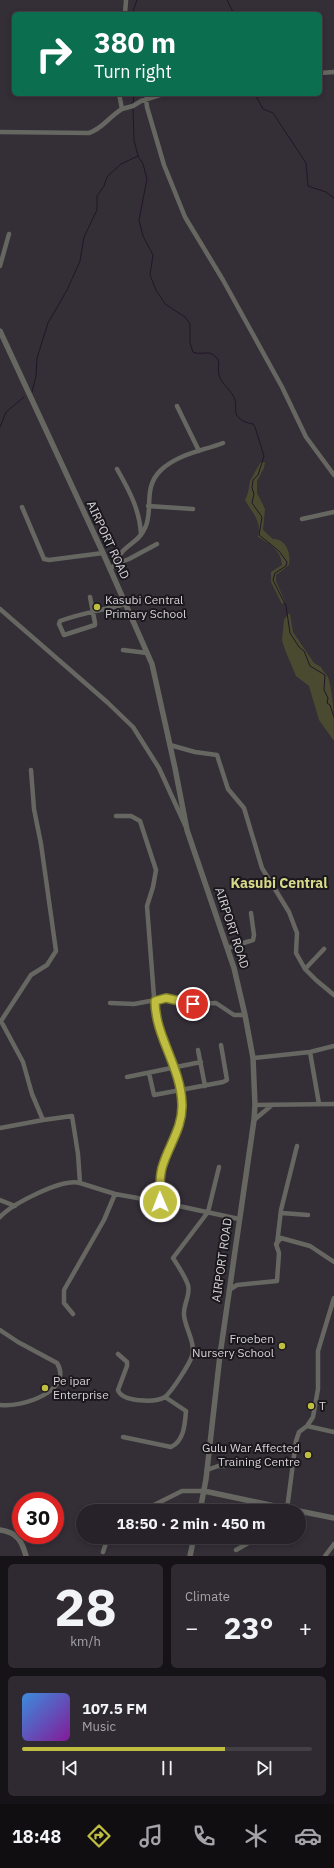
<!DOCTYPE html>
<meta charset="utf-8">
<style>
:root{--surface:#272229;--page:#2f2a31;--text:#f1f3f6;--muted:#a4a4a8;--line:#433f46;--accent:#bfbe41}
body{margin:0;font-family:"IBM Plex Sans",sans-serif;background:var(--page);color:var(--text);height:100vh;display:flex;flex-direction:column;font-size:15px;white-space:nowrap}
*{box-sizing:border-box;margin:0}
p{font-size:13px;color:var(--muted)}
.icon{flex:none;width:22px;height:22px;fill:none;stroke:currentColor;stroke-width:2;stroke-linecap:round;stroke-linejoin:round}
.map{position:relative;height:1556px;overflow:hidden}
.sheet{display:flex;flex-direction:column;gap:8px;padding:8px;background:#151317;flex:1}
.sheet>*{flex:none}
.banner{position:absolute;left:12px;top:12px;width:310px;height:84px;border-radius:6px;box-shadow:0 2px 6px #0003,0 0 0 1px var(--line);background:#0b6e4f;color:#fff;overflow:hidden}
.speed{position:absolute;left:12px;top:1492px;display:flex;gap:8px;font-size:20px;font-weight:700;text-align:center}
.speed>*{display:grid;place-content:center;width:52px;height:52px;border-radius:50%;background:var(--surface);box-shadow:0 2px 6px #0003,0 0 0 1px var(--line);line-height:1}
.speed .limit{border:6px solid #d22;background:#fff;color:#111}
.pin{position:absolute;display:grid;place-items:center;width:34px;height:34px;color:#fff;margin:-17px;border:2px solid #fff;border-radius:50%;box-shadow:0 1px 4px #0007}
.me{position:absolute;width:44px;margin:-22px;rotate:359deg;stroke-linejoin:round;filter:drop-shadow(0 0 3px #0008)}
.turn{display:flex;align-items:center;gap:14px;height:84px;padding:0 16px;font-size:18px}
.turn .icon{width:52px;height:52px;stroke-width:2.5}
.turn b{display:block;font-size:28px;line-height:34px}
.big{font-size:30px;font-weight:700;line-height:1.1}
.sheet .tile{flex:1;display:flex;flex-direction:column;justify-content:center;gap:6px;min-width:0;padding:0 14px;border-radius:6px;background:var(--page)}
.sheet .dial{align-items:center;gap:0}
.dial b{font-size:52px;line-height:1}
.song{display:flex;align-items:center;gap:12px}
.cover{width:48px;height:48px;border-radius:6px;background:linear-gradient(135deg,hsl(210 70% 55%),hsl(290 70% 35%))}
.played{height:4px;border-radius:2px;background:linear-gradient(90deg,var(--accent) 70%,var(--line) 70%)}
.keys{display:flex;justify-content:space-around;direction:ltr}
.heat{display:flex;justify-content:space-between;align-items:center;font-size:22px;direction:ltr}
.sheet .tiles{flex:1;display:grid;gap:8px;grid-template-columns:1fr 1fr}
.tile:last-child{grid-column:span 2}
.trip{position:absolute;left:76px;top:1504px;width:230px;height:40px;border-radius:20px;background:var(--surface);box-shadow:0 2px 6px #0003,0 0 0 1px var(--line);font-weight:700;line-height:40px;text-align:center}
.tabs{display:flex;height:64px;justify-content:space-around;align-items:center;background:#100e10;color:var(--muted)}
.tabs .icon{width:28px;height:28px}
.tabs .active{color:var(--accent)}
.tabs b{font-size:18px;color:var(--text)}
.map>svg:first-child{display:block}
.green{fill:#4a4a31}
.lines{fill:none;stroke-linecap:round;stroke-linejoin:round}
.stream{stroke:#231529;stroke-width:1}
.minor{stroke:#676762;stroke-width:4.5}
.tertiary{stroke:#676762;stroke-width:5.5}
.route-casing{stroke:#7c7c2a;stroke-width:10}
.route{stroke:#bfbe41;stroke-width:7}
.poi-dot{fill:#bfbe41;stroke:#1a181c;stroke-width:1.5}
.labels{text-anchor:middle;stroke-width:4;stroke-linejoin:round;paint-order:stroke}
.street-label{font-size:12px;fill:#d5d1d7;stroke:#1a181c}
.poi-label{font-size:12px;fill:#d5d1d7;stroke:#1a181c;text-anchor:start}
.quarter-label{font-size:14px;font-weight:bold;fill:#d7d88a;stroke:#1a181c}
</style>
<div class="map">
<svg width="334" height="1556" viewBox="0 0 334 1556">
<rect width="100%" height="100%" fill="#342e37"/>
<path class="green" d="M 265,462 L 264,468 L 257,481 L 257,493 L 265,509 L 263,530 L 273,539 C 287,539 291,554 289,565 L 276,575 L 276,581 L 285,602 L 282,604 L 271,582 L 271,572 L 282,565 C 281,550 270,544 258,537 C 262,520 252,513 245,500 L 248,493 L 250,481 L 260,463 Z
M 288,614 L 290,614 L 293,632 L 314,663 L 321,667 C 323,672 328,675 329,680 C 334,701 334,721 334,741 L 319,720 L 309,686 L 296,676 L 285,650 L 282,640 L 284,620 Z"/>
<g class="lines">
<path class="stream" d="M 227,0 L 234,14
M 132,14 L 137,0
M 255,94 L 263,109 L 273,113 L 306,163 L 308,186 L 326,192 L 334,198
M 133,105 L 134,94
M 133,108 L 134,140 L 138,156 L 143,164 L 147,179 L 139,220 L 143,236 L 153,255 L 150,275 L 156,290 L 165,304 L 185,317 L 190,324 L 190,343 L 193,352 C 201,356 209,349 216,357 C 221,362 217,368 219,375 C 222,385 232,390 235,400 C 237,407 233,412 239,418 C 243,422 248,423 253,424 L 255,427 L 264,456 L 258,475 L 253,480 L 252,488 L 254,494 L 252,503 L 262,517 L 259,535 L 279,551 L 287,562 L 286,566 L 275,573 L 273,580 L 286,606 L 290,633 L 299,647 L 304,651 L 310,666 L 325,675 L 324,690 L 328,698 L 327,703 L 330,705 L 334,717
M 32,392 L 36,376 L 37,358 L 48,323 L 67,290 L 80,261 L 84,237 L 97,210 L 97,196 L 104,186 L 107,177 L 121,164 L 138,156
M 0,427 L 6,412 L 24,397"/>
<path class="minor" d="M 125,14 L 126,0
M 320,73 L 334,72
M 119,94 L 122,109 L 133,106 L 141,101 L 163,94
M 146,99 L 147,107 L 164,165 L 185,217 L 223,280 L 282,387 L 306,437 L 334,475
M 0,132 L 89,133 C 102,129 110,116 122,109
M 0,266 L 9,234
M 177,406 L 199,451
M 117,469 C 129,490 140,510 141,535
M 148,506 L 193,509
M 22,507 L 44,559 L 49,560 L 103,553
M 302,519 L 334,512
M 116,564 L 129,559 L 157,544
M 110,570 C 116,564 117,558 122,552 C 130,543 140,540 145,528 C 154,511 142,488 161,470 C 178,454 202,451 223,443
M 90,597 L 95,623 L 95,625 L 64,635 L 59,624 L 60,621 C 81,613 104,610 125,604
M 0,609 L 107,702 L 133,727 L 159,768 L 185,825
M 123,650 L 147,653
M 170,745 L 195,752 L 217,755 L 228,789 L 244,808 L 262,868 L 289,912 L 297,933 L 296,953 L 305,969 L 316,980 L 334,995
M 31,770 L 34,809 L 41,844 L 56,951 L 47,965 L 31,975 L 1,1021 L 23,1062 L 32,1094 L 43,1120 L 72,1116 L 78,1154 L 80,1183 L 115,1194 L 160,1202 L 239,1219
M 116,816 L 131,816 L 140,821 L 156,870 L 153,887 L 147,906 L 155,1010 L 160,1029 L 175,1067 L 182,1104 L 179,1128 L 161,1170 L 160,1202
M 228,948 L 253,940 L 254,935 L 251,913
M 305,969 L 324,949
M 110,1003 L 134,1004 L 166,998 L 193,1004 L 216,1003 L 234,1015 L 245,1015
M 198,1050 L 205,1086
M 310,1052 L 319,1104
M 253,1058 L 310,1052 L 334,1046
M 149,1073 L 154,1095 L 223,1082 L 227,1080 L 221,1045
M 127,1077 L 201,1062
M 255,1105 L 334,1104
M 254,1120 L 272,1105
M 0,1128 L 43,1120
M 0,1200 L 15,1206
M 282,1213 L 308,1215
M 0,1217 C 12,1204 62,1178 80,1183
M 277,1244 L 281,1210 L 297,1146
M 229,1290 L 237,1285 L 277,1281 L 279,1253 L 276,1244 L 281,1238 L 310,1246 L 334,1262
M 73,1314 L 64,1303 L 64,1290 L 104,1220 L 115,1194
M 0,1330 L 18,1342 L 57,1363 C 74,1391 21,1408 0,1405
M 118,1354 L 127,1362 L 127,1366 L 118,1390 C 122,1402 155,1403 165,1397 C 172,1391 189,1365 192,1356 C 196,1343 185,1328 184,1315 C 183,1305 191,1294 188,1285 C 185,1276 178,1266 173,1258 L 208,1212 L 219,1167
M 307,1426 L 313,1417 L 318,1389 L 318,1351 L 334,1298
M 123,1437 L 171,1447 C 184,1441 185,1424 186,1411 L 165,1397
M 207,1470 L 218,1466 L 226,1466
M 287,1509 L 296,1441 L 299,1432 L 307,1426 L 334,1432
M 142,1511 L 182,1491 L 204,1491
M 236,1550 L 259,1537
M 103,1552 L 108,1537
M 325,1556 L 334,1544"/>
<path class="tertiary" d="M 0,331 L 103,553 L 152,664 L 175,768 L 187,830 L 234,968 L 245,1015 L 253,1058 L 255,1105 L 254,1120 L 220,1355 L 206,1479 L 200,1511
M 204,1491 L 298,1511
M 299,1511 L 334,1518
M 0,1530 C 17,1532 22,1541 26,1556
M 190,1556 L 194,1537"/>
</g>
<g class="lines">
<defs>
<path id="route" d="M 160,1202 C 160,1190 159,1179 162,1168 C 168,1146 183,1128 182,1104 C 181,1067 155,1036 155,1001 L 166,998 L 193,1004"/>
</defs>
<use href="#route" class="route-casing"/>
<use href="#route" class="route"/>
</g>
<g class="poi-dot">
<circle cx="97" cy="607" r="4"/>
<circle cx="282" cy="1346" r="4"/>
<circle cx="45" cy="1388" r="4"/>
<circle cx="311" cy="1406" r="4"/>
<circle cx="308" cy="1455" r="4"/>
</g>
<g class="labels">
<g class="street-label">
<text transform="translate(108 540) rotate(65)" y="4">AIRPORT ROAD</text>
<text transform="translate(232 928) rotate(72)" y="4">AIRPORT ROAD</text>
<text transform="translate(222 1260) rotate(-82)" y="4">AIRPORT ROAD</text>
</g>
<g class="poi-label">
<text x="105" y="604">Kasubi Central<tspan x="105" dy="14">Primary School</tspan></text>
<text x="274" y="1343" text-anchor="end">Froeben<tspan x="274" dy="14">Nursery School</tspan></text>
<text x="53" y="1385">Pe ipar<tspan x="53" dy="14">Enterprise</tspan></text>
<text x="319" y="1410">T</text>
<text x="300" y="1452" text-anchor="end">Gulu War Affected<tspan x="300" dy="14">Training Centre</tspan></text>
</g>
<g class="quarter-label">
<text x="279" y="888">Kasubi Central</text>
</g>
</g>
</svg>
<div class="speed"><div class="limit">30</div></div>
<div class="pin" style="left:193px;top:1004px;background:#d93025"><svg class="icon" aria-label="arrive" viewBox="0 0 24 24"><path d="M6 21V4h12l-3 4 3 4H6"/></svg></div>
<svg class="me" style="left:160px;top:1202px" viewBox="-20 -20 40 40"><circle r="17" fill="#bfbe41" stroke="#fff" stroke-width="3"/><path d="M0-11L8 9 0 5-8 9z" fill="#fff"/></svg>
<div class="trip">18:50 · 2 min · 450 m</div>
<div class="banner">
<div class="turn"><svg class="icon" aria-label="right" viewBox="0 0 24 24"><path d="M7 20v-9h11M14 6l5 5-5 5"/></svg><div><b>380 m</b>Turn right</div></div>
</div>
</div>
<section class="sheet">
<div class="tiles">
<div class="tile dial"><b>28</b><p>km/h</p></div>
<div class="tile"><p>Climate</p>
<div class="heat"><a>−</a><b class="big">23°</b><a>+</a></div>
</div>
<div class="tile">
<div class="song"><i class="cover"></i><div><b>107.5 FM</b><p>Music</p></div></div>
<div class="played"></div>
<div class="keys"><svg class="icon" aria-label="previous" viewBox="0 0 24 24"><path d="M18 5L8 12l10 7zM5 5v14"/></svg><svg class="icon" aria-label="pause" viewBox="0 0 24 24"><path d="M8 5v14M16 5v14"/></svg><svg class="icon" aria-label="next" viewBox="0 0 24 24"><path d="M6 5l10 7-10 7zM19 5v14"/></svg></div>
</div>
</div>
</section>
<nav class="tabs">
<b>18:48</b>
<svg class="icon active" aria-label="directions" viewBox="0 0 24 24"><path d="M12 3l9 9-9 9-9-9zM9 14v-3h6M13 9l2 2-2 2"/></svg>
<svg class="icon" aria-label="music" viewBox="0 0 24 24"><path d="M9 18V5l10-2v13"/><circle cx="6" cy="18" r="3"/><circle cx="16" cy="16" r="3"/></svg>
<svg class="icon" aria-label="phone" viewBox="0 0 24 24"><path d="M5 4h4l2 5-3 2q2 4 5 5l2-3 5 2v4C11 20 4 13 5 4z"/></svg>
<svg class="icon" aria-label="climate" viewBox="0 0 24 24"><path d="M12 3v18M4 7l16 10M4 17L20 7"/></svg>
<svg class="icon" aria-label="car" viewBox="0 0 24 24"><path d="M5 17H2v-5l4-1 3-4h7l3 4 3 1v5h-3M9 17h6M6 11h13"/><circle cx="7" cy="17" r="2"/><circle cx="17" cy="17" r="2"/></svg>
</nav>
